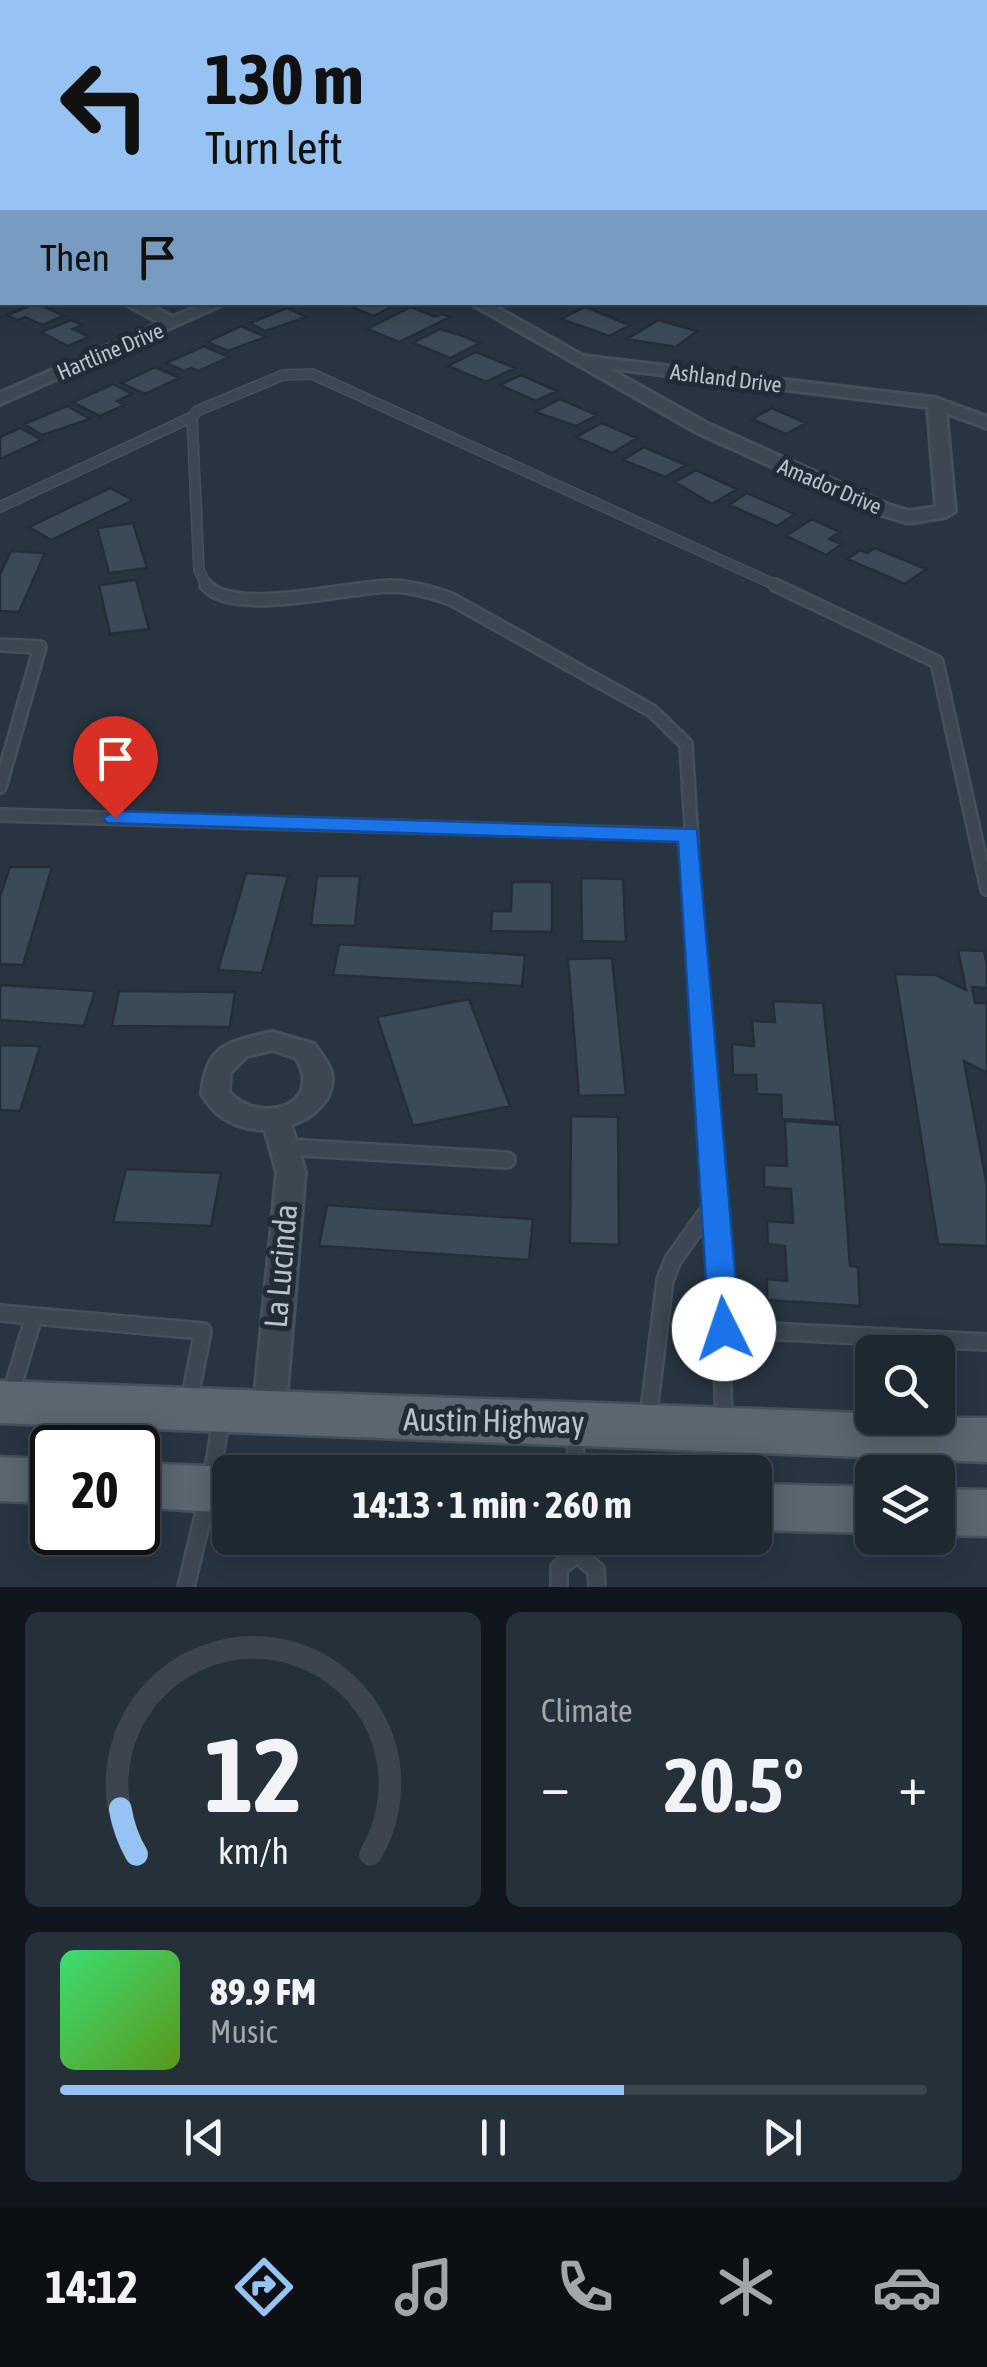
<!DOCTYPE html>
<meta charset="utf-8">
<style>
:root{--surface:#1e2831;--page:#263039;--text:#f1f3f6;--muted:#a1a6ab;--line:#3c444d;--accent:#97c3f2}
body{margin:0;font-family:"Asap Condensed",sans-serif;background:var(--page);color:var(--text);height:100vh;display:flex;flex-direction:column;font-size:38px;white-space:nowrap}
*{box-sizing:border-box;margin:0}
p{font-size:32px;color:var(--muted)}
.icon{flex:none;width:55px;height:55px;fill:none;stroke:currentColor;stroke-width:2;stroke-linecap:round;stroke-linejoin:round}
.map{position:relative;height:1587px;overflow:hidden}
.side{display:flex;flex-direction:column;gap:25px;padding:25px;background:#10161b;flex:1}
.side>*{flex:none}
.banner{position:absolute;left:0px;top:0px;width:988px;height:305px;box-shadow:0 5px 25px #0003,0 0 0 2px var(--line);background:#97c3f2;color:#111;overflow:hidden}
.tools{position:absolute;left:855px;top:1335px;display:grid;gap:20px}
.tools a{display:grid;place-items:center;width:100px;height:100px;border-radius:15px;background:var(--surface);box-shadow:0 5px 25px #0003,0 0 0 2px var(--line);font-size:50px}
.speed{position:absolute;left:30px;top:1425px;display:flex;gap:20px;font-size:50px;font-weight:700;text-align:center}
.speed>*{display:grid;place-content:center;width:130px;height:130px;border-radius:50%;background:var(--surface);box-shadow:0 5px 25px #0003,0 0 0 2px var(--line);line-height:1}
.speed .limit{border:5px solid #111;border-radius:15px;background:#fff;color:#111}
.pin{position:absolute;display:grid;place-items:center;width:85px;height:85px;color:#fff;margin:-102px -42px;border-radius:50% 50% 50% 0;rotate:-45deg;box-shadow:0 0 10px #0007}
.pin .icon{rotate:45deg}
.me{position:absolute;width:110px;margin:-55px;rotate:356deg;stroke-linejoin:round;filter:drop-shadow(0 0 8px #0008)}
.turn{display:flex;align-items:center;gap:35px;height:210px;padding:0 40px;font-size:45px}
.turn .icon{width:130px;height:130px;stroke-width:2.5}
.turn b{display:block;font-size:70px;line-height:85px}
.then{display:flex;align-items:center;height:95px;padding:0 40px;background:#0003;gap:20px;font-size:38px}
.big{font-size:75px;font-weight:700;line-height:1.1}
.side .card{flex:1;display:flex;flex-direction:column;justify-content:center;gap:15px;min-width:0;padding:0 35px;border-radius:15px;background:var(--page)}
.side .dial{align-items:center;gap:0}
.dial svg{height:260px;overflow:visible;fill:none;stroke:var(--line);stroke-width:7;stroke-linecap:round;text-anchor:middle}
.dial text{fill:var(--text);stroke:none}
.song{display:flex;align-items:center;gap:30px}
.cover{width:120px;height:120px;border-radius:15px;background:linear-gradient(135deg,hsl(140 70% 55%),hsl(90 70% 35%))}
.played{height:10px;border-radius:5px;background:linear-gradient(90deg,var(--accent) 65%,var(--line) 65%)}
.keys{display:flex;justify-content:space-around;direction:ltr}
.heat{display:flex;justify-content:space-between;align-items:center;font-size:55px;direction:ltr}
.side .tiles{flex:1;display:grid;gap:25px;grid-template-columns:1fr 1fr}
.card:last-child{grid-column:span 2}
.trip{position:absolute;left:212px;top:1455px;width:560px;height:100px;border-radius:15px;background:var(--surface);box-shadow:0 5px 25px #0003,0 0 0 2px var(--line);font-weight:700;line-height:100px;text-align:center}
.tabs{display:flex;height:160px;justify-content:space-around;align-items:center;background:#0c1014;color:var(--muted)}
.tabs .icon{width:70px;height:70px}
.tabs .selected{color:var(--accent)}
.tabs b{font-size:45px;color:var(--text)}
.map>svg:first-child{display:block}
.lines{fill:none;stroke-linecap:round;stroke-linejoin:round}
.stream{stroke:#1c2d3f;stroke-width:6}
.building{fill:#3b4a56;stroke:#232e38;stroke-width:2.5}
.lane-far2-casing{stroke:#46505a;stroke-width:12}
.lane-far1-casing{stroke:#46505a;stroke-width:16}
.lane-casing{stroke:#46505a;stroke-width:20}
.street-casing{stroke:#46505a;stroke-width:6}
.primary-casing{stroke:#46505a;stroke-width:5}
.lane-far2{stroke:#3c4751;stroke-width:9}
.lane-far1{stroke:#3c4751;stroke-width:11}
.lane{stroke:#3c4751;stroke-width:15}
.street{fill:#3c4751;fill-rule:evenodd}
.primary{fill:#5b6670;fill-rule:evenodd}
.route{fill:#1a73e8;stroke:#114b97;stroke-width:2.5}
.labels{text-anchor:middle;stroke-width:10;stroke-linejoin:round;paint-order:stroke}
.far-street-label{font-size:22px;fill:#b9c2cb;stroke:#212c36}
.near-street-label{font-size:32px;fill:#b9c2cb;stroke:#212c36}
</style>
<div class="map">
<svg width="987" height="1587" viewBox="0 0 987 1587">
<rect width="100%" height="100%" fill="#283541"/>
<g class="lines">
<path class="stream" d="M 816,302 L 905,302"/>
</g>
<path class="building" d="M 349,302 L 401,302 L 373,316 L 345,304 Z
M 37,303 L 64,316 L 42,325 L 25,317 L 17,320 L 7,315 Z
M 411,307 L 435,317 L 442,314 L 450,317 L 399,342 L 367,329 Z
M 585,307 L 630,325 L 609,336 L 561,319 Z
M 287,308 L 307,317 L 265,331 L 250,323 Z
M 71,320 L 83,325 L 73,329 L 89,337 L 68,346 L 41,332 Z
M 658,320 L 697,331 L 676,347 L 627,339 Z
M 241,326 L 266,337 L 228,351 L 207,342 Z
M 440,329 L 460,335 L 480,343 L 450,358 L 413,343 Z
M 204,346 L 229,357 L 199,371 L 191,368 L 184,371 L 166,363 Z
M 476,352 L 515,368 L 486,382 L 448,366 Z
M 155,367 L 180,378 L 145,394 L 121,383 Z
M 521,375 L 557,391 L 536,401 L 500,385 Z
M 113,384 L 132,394 L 117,401 L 125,405 L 100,416 L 73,402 Z
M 560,399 L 597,415 L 576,426 L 535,412 Z
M 67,406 L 90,419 L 42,435 L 24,424 Z
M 772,408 L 806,423 L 786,434 L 752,419 Z
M 602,423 L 637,438 L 612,453 L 576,437 Z
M 20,428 L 42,440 L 0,459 L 0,437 Z
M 644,447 L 686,465 L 665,477 L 623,460 Z
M 696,470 L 737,489 L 712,504 L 675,482 Z
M 110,488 L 133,500 L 51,540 L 29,527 Z
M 747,493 L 795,514 L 777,526 L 729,505 Z
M 812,519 L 840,532 L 829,539 L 842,544 L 826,555 L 786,536 Z
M 133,523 L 147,568 L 109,573 L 97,528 Z
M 875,548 L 926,569 L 905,584 L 847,559 L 860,550 L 867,553 Z
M 11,551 L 45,553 L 19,612 L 0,611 L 0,574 Z
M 136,580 L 149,629 L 110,634 L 99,585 Z
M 10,867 L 52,867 L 23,965 L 0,964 L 0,896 Z
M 246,873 L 288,876 L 262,973 L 218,970 Z
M 317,876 L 360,876 L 355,926 L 311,925 Z
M 581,878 L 623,879 L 626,942 L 582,941 Z
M 512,882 L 552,882 L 552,932 L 491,931 L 492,911 L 511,911 Z
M 339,944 L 525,955 L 522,986 L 333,975 Z
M 958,950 L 984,951 L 987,965 L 987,988 L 972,987 L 975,1003 L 987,1003 L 987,1073 L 964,1061 L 987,1186 L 987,1246 L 938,1244 L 895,974 L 936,975 L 966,990 Z
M 612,958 L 626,1095 L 579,1096 L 568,959 Z
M 0,985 L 95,991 L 84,1026 L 0,1020 Z
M 119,991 L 235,992 L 230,1027 L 112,1026 Z
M 469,999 L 510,1106 L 413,1126 L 377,1017 Z
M 773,1001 L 823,1003 L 836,1122 L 782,1119 L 781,1095 L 757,1094 L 756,1075 L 733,1075 L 732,1044 L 754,1046 L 752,1021 L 775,1022 Z
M 0,1045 L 40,1046 L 20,1111 L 0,1110 Z
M 571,1116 L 618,1117 L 619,1245 L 570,1243 Z
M 785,1121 L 840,1125 L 850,1266 L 858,1267 L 860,1306 L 767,1300 L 767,1279 L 787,1281 L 785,1246 L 768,1244 L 767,1221 L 793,1223 L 791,1189 L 764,1187 L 764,1165 L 787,1166 Z
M 126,1169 L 221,1173 L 211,1226 L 113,1222 Z
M 327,1205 L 533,1219 L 529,1260 L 319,1246 Z"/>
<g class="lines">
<defs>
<path id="lane-far2" d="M 0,507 L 192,417
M 207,587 L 199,570 L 192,417 L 197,411 L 283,375 L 312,374 L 780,587
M 380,587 L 404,587"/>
<path id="lane-far1" d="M 206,585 C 234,617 347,587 390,586 C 411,586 431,592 451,599 L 652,711 L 686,744 L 703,1021
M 775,585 L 937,662 L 987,889
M 0,645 L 40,647 L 0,787
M 0,815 L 689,835"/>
<path id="lane" d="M 702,1019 L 719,1253 L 724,1423
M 287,1147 L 507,1160
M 0,1313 L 203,1331 L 189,1402
M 724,1329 L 987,1342
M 11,1393 L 34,1316
M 648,1419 L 665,1280 L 673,1260 L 716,1200
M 575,1472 L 576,1432
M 211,1481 L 221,1420
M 576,1538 L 577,1554 L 596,1570 L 597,1587
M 186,1587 L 207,1499
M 559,1587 L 559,1568 L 577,1554"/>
<path id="street" d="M 117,0 L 134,0 L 136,2 L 119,2 Z
M 406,0 L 424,0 L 426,2 L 408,2 Z
M 453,0 L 471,0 L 473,2 L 455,2 Z
M 739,0 L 758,0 L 760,2 L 741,2 Z
M 0,74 L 2,75 L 2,83 L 0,82 Z
M 985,166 L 987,166 L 987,174 L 985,174 Z
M 0,238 L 2,238 L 2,247 L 0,247 Z
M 122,302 L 143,302 L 173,317 L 207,302 L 228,302 L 0,404 L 0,393 L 160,323 Z
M 468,302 L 487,302 L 583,356 L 936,398 L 987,417 L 987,428 L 946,413 L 955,511 L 946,517 L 908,523 L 875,513 L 698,433 ZM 608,368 L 928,407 L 936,507 L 909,511 L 889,505 L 710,425 Z
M 272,1032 L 314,1044 C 319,1052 329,1063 331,1072 C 337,1097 313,1118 291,1125 L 305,1172 L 285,1415 L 280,1425 L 269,1429 L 258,1425 L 253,1415 L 277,1172 L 265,1130 C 237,1129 216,1119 202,1094 C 206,1044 229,1042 272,1032 ZM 272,1050 L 296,1058 C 326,1106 259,1126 229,1092 L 230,1073 L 247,1056 Z"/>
<path id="primary" d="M 0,1381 L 864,1413 L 872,1413 L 872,1418 L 987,1418 L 987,1462 L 0,1423 Z
M 0,1457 L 52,1459 L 52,1503 L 0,1501 Z
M 138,1463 L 230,1467 L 243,1472 L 230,1472 L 230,1513 L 138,1507 Z
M 755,1484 L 872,1487 L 872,1533 L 755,1530 Z
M 938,1489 L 987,1490 L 987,1536 L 938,1535 Z"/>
</defs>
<use href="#lane-far2" class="lane-far2-casing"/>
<use href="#lane-far1" class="lane-far1-casing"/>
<use href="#lane" class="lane-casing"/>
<use href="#street" class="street-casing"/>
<use href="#primary" class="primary-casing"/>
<use href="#lane-far2" class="lane-far2"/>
<use href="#lane-far1" class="lane-far1"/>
<use href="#lane" class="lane"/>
<use href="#street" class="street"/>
<use href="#primary" class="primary"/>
</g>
<path class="route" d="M 115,811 L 697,829 L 740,1329 L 735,1338 L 724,1342 L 714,1338 L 709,1329 L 678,842 L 107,823 L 103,818 Z"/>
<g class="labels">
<g class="far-street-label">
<text transform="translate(110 351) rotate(-23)" y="8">Hartline Drive</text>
<text transform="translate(726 378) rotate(7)" y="8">Ashland Drive</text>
<text transform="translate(830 486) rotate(23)" y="8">Amador Drive</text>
</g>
<g class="near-street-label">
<text transform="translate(281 1266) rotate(-85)" y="11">La Lucinda</text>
<text transform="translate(494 1421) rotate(1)" y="11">Austin Highway</text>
</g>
</g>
</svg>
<div class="tools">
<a><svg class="icon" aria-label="search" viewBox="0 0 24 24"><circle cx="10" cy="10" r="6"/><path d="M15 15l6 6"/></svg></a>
<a><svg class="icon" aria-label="layers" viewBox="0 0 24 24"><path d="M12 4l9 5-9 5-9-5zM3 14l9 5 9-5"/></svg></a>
</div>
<div class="speed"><div class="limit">20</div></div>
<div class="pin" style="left:115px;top:818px;background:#d93025"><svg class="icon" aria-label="arrive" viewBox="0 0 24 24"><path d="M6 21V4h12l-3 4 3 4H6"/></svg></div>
<svg class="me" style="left:724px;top:1329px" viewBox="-20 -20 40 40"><circle r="19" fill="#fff"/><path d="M0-13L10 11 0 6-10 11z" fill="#1a73e8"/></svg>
<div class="trip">14:13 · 1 min · 260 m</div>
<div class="banner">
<div class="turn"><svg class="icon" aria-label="left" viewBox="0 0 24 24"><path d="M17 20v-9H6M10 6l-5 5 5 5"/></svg><div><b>130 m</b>Turn left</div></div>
<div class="then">Then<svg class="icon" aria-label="arrive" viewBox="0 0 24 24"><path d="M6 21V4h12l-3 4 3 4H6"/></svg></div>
</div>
</div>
<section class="side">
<div class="tiles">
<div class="card dial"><svg viewBox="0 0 100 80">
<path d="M14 69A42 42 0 1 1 86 69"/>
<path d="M14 69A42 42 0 0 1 9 55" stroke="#97c3f2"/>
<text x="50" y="56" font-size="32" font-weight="700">12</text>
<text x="50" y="72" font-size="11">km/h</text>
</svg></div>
<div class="card"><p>Climate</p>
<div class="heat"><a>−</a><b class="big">20.5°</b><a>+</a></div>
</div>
<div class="card">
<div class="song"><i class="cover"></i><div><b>89.9 FM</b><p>Music</p></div></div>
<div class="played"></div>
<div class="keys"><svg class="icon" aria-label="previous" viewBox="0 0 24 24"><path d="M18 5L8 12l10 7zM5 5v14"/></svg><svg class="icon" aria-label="pause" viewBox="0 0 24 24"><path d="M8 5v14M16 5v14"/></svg><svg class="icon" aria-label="next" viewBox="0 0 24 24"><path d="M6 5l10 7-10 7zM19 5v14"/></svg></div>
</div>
</div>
</section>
<nav class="tabs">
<b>14:12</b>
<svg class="icon selected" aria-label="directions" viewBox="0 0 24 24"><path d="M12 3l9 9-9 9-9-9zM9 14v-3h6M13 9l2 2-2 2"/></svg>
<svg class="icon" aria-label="music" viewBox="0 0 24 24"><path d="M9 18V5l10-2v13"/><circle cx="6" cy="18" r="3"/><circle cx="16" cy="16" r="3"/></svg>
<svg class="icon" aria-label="phone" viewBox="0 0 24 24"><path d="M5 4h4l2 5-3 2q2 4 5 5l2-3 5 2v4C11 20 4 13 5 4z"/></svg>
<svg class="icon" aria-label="climate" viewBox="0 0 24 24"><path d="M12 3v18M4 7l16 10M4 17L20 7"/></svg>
<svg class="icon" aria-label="car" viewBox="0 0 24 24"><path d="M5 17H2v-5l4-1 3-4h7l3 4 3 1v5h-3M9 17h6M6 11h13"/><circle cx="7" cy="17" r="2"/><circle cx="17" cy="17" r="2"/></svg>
</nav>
